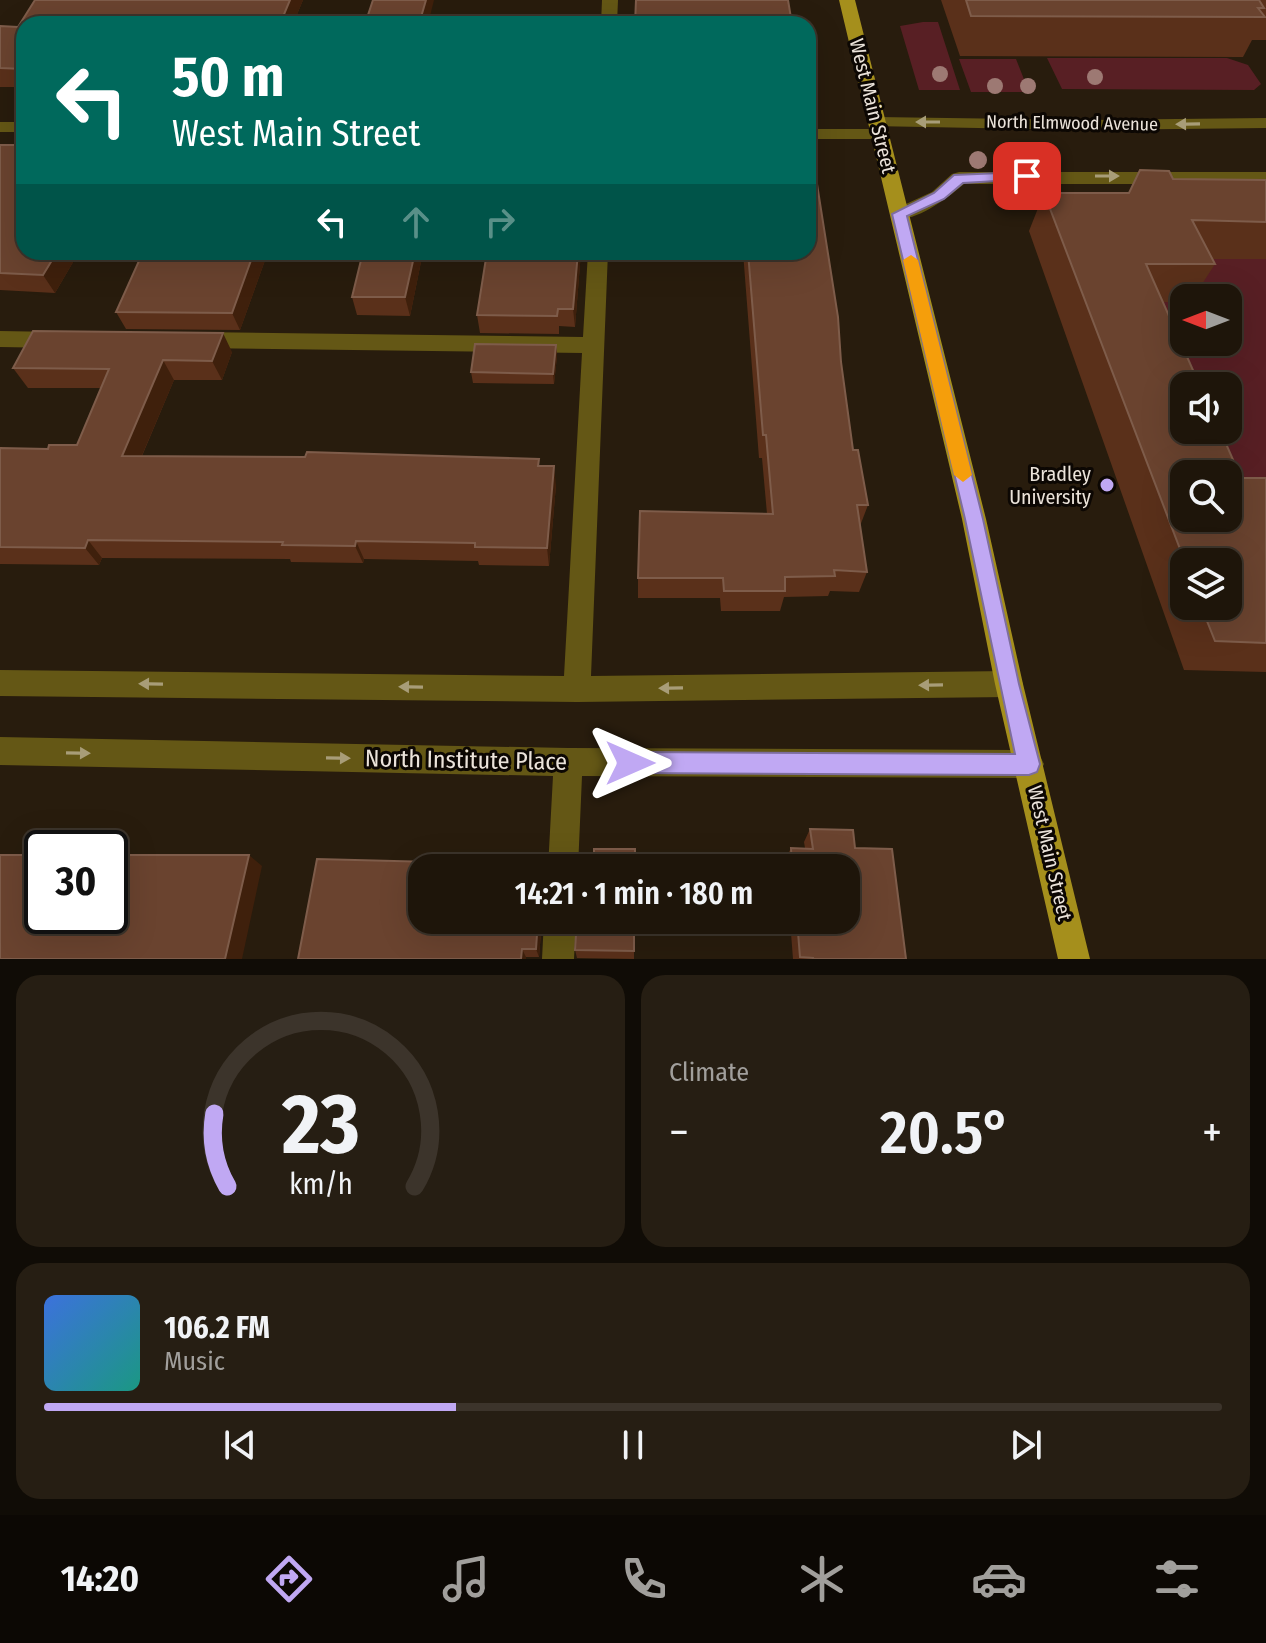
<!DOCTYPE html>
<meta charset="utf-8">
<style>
:root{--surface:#1e150a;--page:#261e13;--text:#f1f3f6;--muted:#a19f9c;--line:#3c342b;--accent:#c0a8f3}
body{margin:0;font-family:"Fira Sans Condensed",sans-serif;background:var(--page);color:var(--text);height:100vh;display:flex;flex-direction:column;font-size:30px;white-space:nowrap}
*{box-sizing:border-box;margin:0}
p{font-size:26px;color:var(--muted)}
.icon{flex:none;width:44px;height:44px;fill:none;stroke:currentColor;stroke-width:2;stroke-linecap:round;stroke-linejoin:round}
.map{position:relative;height:959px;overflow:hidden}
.panel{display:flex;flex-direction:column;gap:16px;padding:16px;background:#100c06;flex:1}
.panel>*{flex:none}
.top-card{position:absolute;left:16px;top:16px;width:800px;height:244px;border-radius:24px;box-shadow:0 8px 32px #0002,0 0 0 2px var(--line);background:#00695c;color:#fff;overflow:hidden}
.needle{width:52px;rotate:270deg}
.fabs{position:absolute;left:1170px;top:284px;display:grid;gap:16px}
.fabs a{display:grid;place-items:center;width:72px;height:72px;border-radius:16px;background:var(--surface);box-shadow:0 8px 32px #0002,0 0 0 2px var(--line);font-size:40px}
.speed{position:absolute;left:24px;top:830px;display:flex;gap:16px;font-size:40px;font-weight:700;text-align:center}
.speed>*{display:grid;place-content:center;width:104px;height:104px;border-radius:50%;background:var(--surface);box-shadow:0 8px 32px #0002,0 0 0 2px var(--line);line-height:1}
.speed .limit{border:4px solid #111;border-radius:12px;background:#fff;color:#111}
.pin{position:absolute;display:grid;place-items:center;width:68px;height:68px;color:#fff;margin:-34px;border-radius:16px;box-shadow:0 4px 12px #0006}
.me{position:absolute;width:88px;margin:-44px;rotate:90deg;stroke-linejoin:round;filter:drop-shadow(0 0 6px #0008)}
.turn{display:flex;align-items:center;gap:28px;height:168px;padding:0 24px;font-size:36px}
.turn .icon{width:104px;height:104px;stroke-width:2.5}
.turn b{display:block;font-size:56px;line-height:68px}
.lanes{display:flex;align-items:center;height:76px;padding:0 24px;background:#0003;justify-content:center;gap:40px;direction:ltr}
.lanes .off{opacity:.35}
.big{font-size:60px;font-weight:600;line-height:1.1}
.panel .card{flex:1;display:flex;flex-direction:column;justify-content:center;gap:12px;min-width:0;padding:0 28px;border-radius:24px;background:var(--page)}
.panel .dial{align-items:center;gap:0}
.dial svg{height:208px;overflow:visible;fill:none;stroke:var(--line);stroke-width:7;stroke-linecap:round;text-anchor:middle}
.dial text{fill:var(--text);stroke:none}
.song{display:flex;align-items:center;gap:24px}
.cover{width:96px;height:96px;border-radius:12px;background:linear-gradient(135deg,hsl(220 70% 55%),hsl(170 70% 35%))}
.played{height:8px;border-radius:4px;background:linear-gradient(90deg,var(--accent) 35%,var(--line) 35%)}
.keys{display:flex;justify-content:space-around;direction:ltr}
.heat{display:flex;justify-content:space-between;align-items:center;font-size:44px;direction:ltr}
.panel .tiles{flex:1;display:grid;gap:16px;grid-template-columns:1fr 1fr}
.card:last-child{grid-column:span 2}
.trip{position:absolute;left:408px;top:854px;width:452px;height:80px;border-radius:24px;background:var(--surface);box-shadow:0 8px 32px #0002,0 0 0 2px var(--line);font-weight:600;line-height:80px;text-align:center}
.tabs{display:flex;height:128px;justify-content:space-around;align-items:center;background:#0c0804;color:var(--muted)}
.tabs .icon{width:56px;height:56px}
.tabs .selected{color:var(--accent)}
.tabs b{font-size:36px;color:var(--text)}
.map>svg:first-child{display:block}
.green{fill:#581f24}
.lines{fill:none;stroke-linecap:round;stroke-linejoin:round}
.minor{fill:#645715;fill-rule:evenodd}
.major{fill:#a58f1c;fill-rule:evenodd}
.tree{fill:#9d7973}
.wall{fill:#5a301a;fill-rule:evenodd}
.shaded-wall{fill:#3f200c}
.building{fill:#6a432f;stroke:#7e5c4a;stroke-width:2;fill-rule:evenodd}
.oneway{fill:#a89d78}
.route{fill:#c0a8f3;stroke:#7d6d9e;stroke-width:2}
.slow{fill:#f59e0b}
.poi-dot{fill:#c0a8f3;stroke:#0c0703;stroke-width:3}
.labels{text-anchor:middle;stroke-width:6;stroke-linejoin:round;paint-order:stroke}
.far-street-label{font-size:18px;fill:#ebe3da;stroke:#0c0703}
.street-label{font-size:20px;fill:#ebe3da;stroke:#0c0703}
.poi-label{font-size:20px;fill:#ebe3da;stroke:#0c0703;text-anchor:end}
.near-street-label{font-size:24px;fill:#ebe3da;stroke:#0c0703}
</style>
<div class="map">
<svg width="1266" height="959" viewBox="0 0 1266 959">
<rect width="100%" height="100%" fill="#281c0d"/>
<path class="green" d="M 923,22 L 938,22 L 960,90 L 919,90 L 900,26 Z
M 1047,58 L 1227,58 L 1248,65 L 1261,84 L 1254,90 L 1062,89 Z
M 1016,59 L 1029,92 L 971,92 L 959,59 Z
M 1171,258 L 1266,259 L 1266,512 L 1191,430 L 1228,430 L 1228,386 L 1184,386 L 1136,302 L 1184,302 L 1184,342 L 1228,342 L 1228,298 L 1190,298 Z"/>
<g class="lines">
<path class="minor" d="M 602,0 L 618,0 L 617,24 L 601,24 Z
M 877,117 L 1088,120 L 1266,118 L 1266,128 L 1088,130 L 871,126 L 868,122 Z
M 0,122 L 24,122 L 24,132 L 0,132 Z
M 808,129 L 880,129 L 889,134 L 880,139 L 808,139 Z
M 959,172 L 1266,172 L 1266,184 L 964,184 C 949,197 914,224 893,218 L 890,214 L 893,210 L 932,192 L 952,174 Z
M 588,252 L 608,252 L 591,676 L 1009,671 L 1019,675 L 1023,684 L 1019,693 L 1009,697 L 577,702 L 0,696 L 0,670 L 564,676 L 582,353 L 195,348 L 187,346 L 184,340 L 187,334 L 195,332 L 583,337 Z
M 0,331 L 58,332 L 66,334 L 69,340 L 66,346 L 58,348 L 0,347 Z
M 0,737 L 568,748 L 1029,750 L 1039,754 L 1044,764 L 1039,774 L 1029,778 L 582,776 L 578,868 L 548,868 L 553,776 L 0,765 Z
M 544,920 L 576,920 L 574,959 L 542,959 Z"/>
<path class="major" d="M 839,0 L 855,0 L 986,519 L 1023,684 L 1090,959 L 1058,959 L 995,684 L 962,519 Z"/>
</g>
<g class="tree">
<circle cx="940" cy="74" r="8"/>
<circle cx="1095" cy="77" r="8"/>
<circle cx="995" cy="86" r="8"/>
<circle cx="1028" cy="86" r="8"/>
<circle cx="978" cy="160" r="9"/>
</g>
<path class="wall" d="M 35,0 L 303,0 L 293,24 L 24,24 L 24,87 L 0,87 L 0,26 L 18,27 Z
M 941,0 L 1266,0 L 1266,40 L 1252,40 L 1243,57 L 960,56 Z
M 0,145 L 24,252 L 79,252 L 55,293 L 0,290 Z
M 1173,179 L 1266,180 L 1266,259 L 1212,259 L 1215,264 L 1193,298 L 1184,298 L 1184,302 L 1162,302 L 1241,478 L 1266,478 L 1266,672 L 1184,670 L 1029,231 L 1044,193 L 1129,193 ZM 1184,562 L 1228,606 L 1184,606 Z
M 268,252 L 240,330 L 126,329 L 116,312 Z
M 363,252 L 423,252 L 410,316 L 357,315 L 352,297 Z
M 581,252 L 575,327 L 559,326 L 559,334 L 480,333 L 477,315 Z
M 743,252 L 808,252 L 841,362 L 853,450 L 868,505 L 860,526 L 867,572 L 859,592 L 830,591 L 828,596 L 784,597 L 780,611 L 721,611 L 720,598 L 638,598 L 638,578 L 767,514 L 762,458 L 759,458 Z
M 556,345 L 557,356 L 554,384 L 473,383 L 471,372 Z
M 232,352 L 222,380 L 174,380 L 142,456 L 540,466 L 556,485 L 549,566 L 479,565 L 478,561 L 364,559 L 363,563 L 291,562 L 290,559 L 102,558 L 99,565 L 0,564 L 0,448 L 48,449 L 77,445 L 101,388 L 28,388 L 13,368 Z
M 810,829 L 855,848 L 906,959 L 793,959 L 790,920 L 846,920 L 846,868 L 786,868 L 785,860 L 791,848 L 805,848 L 804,842 Z
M 422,868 L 542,920 L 539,957 L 526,957 L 526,959 L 298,959 Z
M 634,920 L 634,959 L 577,958 L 575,950 Z"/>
<path class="shaded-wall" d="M 290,0 L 303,0 L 293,24 L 280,24 Z
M 426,0 L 434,0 L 428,24 L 419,24 Z
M 57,252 L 79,252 L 55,293 L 43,275 Z
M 254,252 L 268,252 L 240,330 L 232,313 Z
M 415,252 L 423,252 L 410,316 L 405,297 Z
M 578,252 L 581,252 L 575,327 L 573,309 Z
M 223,333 L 232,352 L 222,380 L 212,361 Z
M 556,345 L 557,356 L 554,384 L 553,374 Z
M 163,360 L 174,380 L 134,474 L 122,456 Z
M 554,466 L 556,485 L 549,566 L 547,548 Z
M 88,540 L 102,558 L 99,565 L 85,548 Z
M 356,541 L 364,559 L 363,563 L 355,546 Z
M 249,855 L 262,866 L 242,959 L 225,959 Z
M 538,920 L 542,920 L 539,957 L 536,949 Z
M 522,949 L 526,957 L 526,959 L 521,959 Z"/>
<path class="building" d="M 35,0 L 290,0 L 280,24 L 24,24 L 24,69 L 0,68 L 0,26 L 18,27 Z
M 373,0 L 426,0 L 419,24 L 365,24 Z
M 636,0 L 788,0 L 792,24 L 635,24 Z
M 966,0 L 1259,0 L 1264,8 L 1258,8 L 1265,17 L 971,16 Z
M 0,145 L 24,145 L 24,252 L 57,252 L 43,275 L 0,273 Z
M 808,146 L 811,146 L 838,317 L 841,362 L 853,450 L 858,450 L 868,505 L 857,505 L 867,572 L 834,570 L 835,576 L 785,577 L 785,591 L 724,591 L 723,578 L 638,578 L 640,511 L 773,514 L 766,435 L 763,435 L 748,252 L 808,252 Z
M 1140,170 L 1169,171 L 1173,179 L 1266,180 L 1266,222 L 1192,220 L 1215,264 L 1146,264 L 1200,386 L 1184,386 L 1184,430 L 1220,430 L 1241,478 L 1266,478 L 1266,643 L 1215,641 L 1201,606 L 1228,606 L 1228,562 L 1185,562 L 1044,193 L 1129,193 ZM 1184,474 L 1228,474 L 1228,518 L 1184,518 Z
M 143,252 L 254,252 L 232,313 L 116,312 Z
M 363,252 L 415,252 L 405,297 L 352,297 Z
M 487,252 L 578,252 L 573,309 L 558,309 L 557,316 L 477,315 Z
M 33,331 L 223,333 L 212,361 L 163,360 L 122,456 L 305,457 L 307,452 L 539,459 L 538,466 L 554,466 L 547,548 L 475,547 L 475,543 L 356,541 L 355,546 L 282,545 L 283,542 L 88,540 L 85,548 L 0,547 L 0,448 L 48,449 L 49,445 L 77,445 L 109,369 L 13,368 Z
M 475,344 L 556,345 L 553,374 L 471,372 Z
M 810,829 L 853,830 L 855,848 L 892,849 L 906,959 L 813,959 L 813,958 L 800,957 L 797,920 L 846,920 L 846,868 L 792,868 L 791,848 L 813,849 Z
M 594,849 L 635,849 L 635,868 L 422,868 L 422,920 L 538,920 L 536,949 L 522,949 L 521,959 L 298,959 L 317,859 L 594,866 Z
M 0,855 L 42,855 L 42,916 L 110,916 L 110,855 L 249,855 L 225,959 L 0,959 Z
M 577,920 L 634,920 L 634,951 L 575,950 Z"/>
<defs><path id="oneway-solid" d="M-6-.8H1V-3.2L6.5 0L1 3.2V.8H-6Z" transform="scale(2)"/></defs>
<g class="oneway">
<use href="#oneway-solid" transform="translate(928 122) rotate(180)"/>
<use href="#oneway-solid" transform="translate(1188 124) rotate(179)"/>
<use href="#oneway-solid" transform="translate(1107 176)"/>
<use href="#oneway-solid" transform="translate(151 684) rotate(-179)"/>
<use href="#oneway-solid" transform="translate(931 685) rotate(179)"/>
<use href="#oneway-solid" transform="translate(411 687) rotate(-179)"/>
<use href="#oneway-solid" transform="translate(671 688) rotate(179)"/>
<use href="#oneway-solid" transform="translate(78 753) rotate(1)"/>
<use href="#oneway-solid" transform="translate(338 758) rotate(1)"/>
</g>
<path class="route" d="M 1027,172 L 1032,173 L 1032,179 L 963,183 L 944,199 L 907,216 L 983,519 L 1019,684 L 1040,764 L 1037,772 L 1029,775 L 630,773 L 622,770 L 619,763 L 622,755 L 630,752 L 1015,754 L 965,519 L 892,214 L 934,193 L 954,175 Z"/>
<path class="slow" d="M 911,255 L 918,260 L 972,475 L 963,482 L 954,475 L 903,260 Z"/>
<circle class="poi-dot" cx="1107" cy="485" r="8"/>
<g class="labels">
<g class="far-street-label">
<text transform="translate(1072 123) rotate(1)" y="6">North Elmwood Avenue</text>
</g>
<g class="street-label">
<text transform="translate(873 106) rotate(76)" y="7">West Main Street</text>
<text transform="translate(1050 853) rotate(77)" y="7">West Main Street</text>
</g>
<g class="poi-label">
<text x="1091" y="481">Bradley<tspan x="1091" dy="23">University</tspan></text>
</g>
<g class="near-street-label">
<text transform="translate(466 760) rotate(1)" y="8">North Institute Place</text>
</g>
</g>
</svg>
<div class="fabs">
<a><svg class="needle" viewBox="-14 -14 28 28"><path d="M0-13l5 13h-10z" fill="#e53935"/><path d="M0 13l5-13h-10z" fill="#a19f9c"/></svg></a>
<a><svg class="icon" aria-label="sound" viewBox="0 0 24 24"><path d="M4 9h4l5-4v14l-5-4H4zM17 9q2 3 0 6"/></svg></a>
<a><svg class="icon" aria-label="search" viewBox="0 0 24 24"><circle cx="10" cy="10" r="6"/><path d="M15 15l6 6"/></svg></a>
<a><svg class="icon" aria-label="layers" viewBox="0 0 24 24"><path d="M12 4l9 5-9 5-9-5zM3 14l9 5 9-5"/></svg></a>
</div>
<div class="speed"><div class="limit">30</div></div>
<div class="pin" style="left:1027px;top:176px;background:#d93025"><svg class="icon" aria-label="arrive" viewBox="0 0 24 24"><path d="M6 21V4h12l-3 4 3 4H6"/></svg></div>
<svg class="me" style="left:630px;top:763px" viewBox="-20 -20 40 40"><path d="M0-17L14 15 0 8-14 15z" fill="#c0a8f3" stroke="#fff" stroke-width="4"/></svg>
<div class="trip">14:21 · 1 min · 180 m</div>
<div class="top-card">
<div class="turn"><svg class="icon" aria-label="left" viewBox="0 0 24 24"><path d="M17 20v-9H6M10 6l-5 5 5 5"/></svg><div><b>50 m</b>West Main Street</div></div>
<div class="lanes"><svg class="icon" aria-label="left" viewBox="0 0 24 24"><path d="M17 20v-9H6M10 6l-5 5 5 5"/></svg><svg class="icon off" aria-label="ahead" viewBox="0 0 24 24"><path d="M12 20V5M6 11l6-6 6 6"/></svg><svg class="icon off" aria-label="right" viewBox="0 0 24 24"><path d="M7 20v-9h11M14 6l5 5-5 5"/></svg></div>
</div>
</div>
<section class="panel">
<div class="tiles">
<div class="card dial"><svg viewBox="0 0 100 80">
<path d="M14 69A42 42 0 1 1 86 69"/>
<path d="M14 69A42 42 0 0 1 9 41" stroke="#c0a8f3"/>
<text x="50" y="56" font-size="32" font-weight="700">23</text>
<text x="50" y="72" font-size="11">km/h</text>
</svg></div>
<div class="card"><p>Climate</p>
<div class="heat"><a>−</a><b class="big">20.5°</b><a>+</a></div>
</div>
<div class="card">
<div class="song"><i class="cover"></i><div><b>106.2 FM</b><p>Music</p></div></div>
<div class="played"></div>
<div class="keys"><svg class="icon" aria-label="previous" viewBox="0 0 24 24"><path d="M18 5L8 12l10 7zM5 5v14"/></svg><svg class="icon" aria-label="pause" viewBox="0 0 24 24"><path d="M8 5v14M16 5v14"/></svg><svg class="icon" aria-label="next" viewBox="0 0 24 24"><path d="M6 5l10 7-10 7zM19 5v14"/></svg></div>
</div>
</div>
</section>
<nav class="tabs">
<b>14:20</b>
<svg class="icon selected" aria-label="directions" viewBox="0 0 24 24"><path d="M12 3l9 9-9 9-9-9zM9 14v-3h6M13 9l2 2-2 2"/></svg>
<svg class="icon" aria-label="music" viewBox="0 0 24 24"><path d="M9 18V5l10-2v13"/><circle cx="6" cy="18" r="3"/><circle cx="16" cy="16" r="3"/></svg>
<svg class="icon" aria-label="phone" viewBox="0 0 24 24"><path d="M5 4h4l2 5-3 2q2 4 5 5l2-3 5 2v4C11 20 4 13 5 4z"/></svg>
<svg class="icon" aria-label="climate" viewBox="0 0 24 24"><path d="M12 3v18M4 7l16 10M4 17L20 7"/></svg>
<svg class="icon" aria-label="car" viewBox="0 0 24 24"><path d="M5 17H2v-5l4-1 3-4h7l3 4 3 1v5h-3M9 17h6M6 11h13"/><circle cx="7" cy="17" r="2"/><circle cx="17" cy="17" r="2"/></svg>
<svg class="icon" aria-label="filters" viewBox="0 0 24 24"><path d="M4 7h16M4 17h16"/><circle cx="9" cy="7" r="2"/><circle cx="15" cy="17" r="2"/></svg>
</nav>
